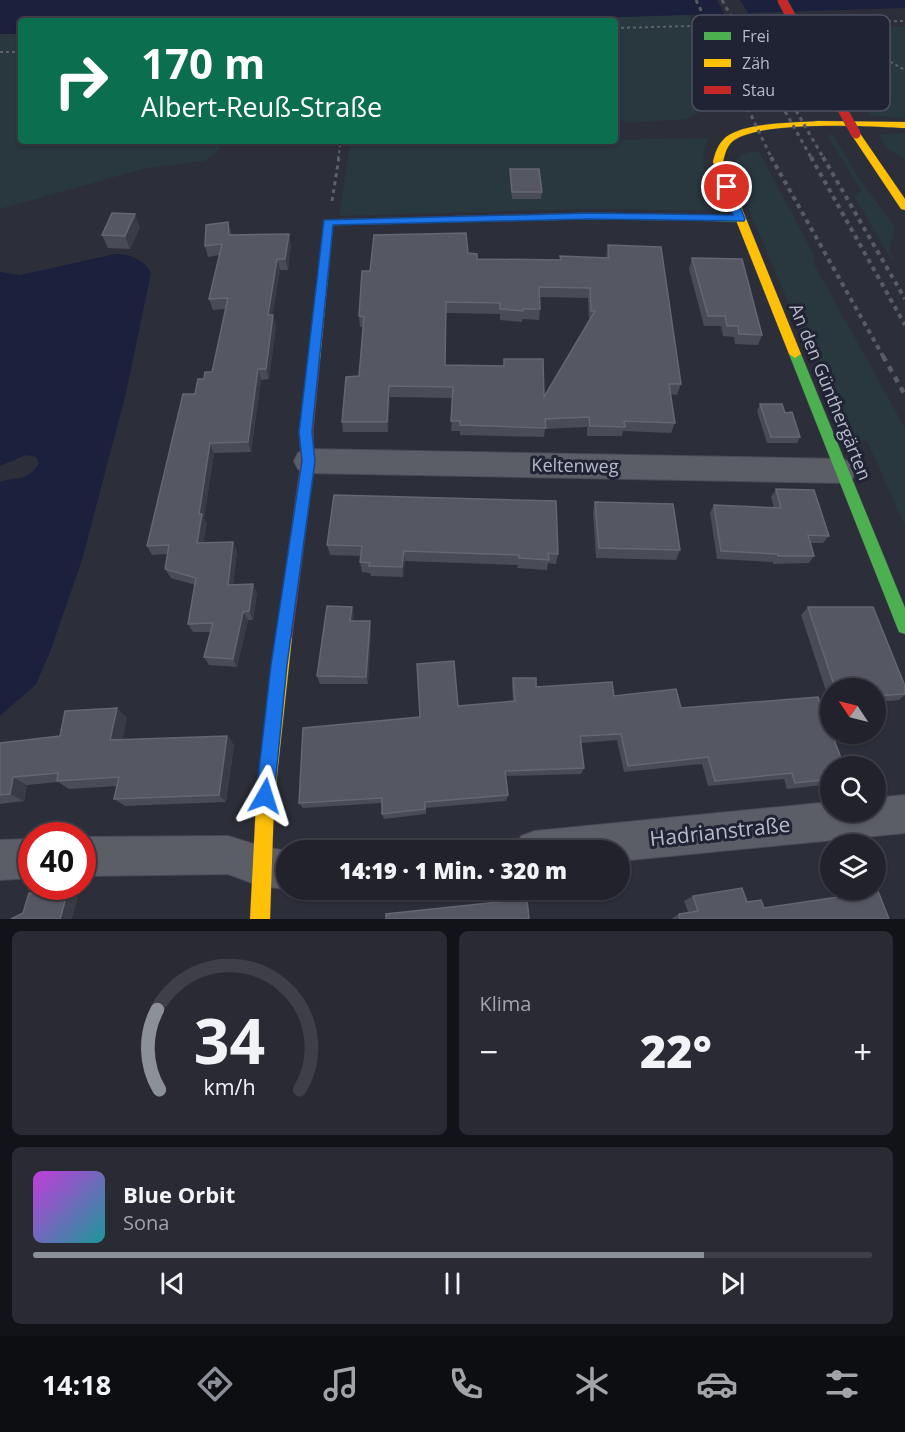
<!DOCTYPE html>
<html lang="de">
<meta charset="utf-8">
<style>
:root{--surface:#21222b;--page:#292a33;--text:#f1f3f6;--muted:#a2a4a9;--line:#3e3f47;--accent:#8c9099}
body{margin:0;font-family:"Open Sans",sans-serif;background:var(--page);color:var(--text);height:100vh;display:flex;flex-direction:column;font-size:22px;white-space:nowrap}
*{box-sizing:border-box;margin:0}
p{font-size:20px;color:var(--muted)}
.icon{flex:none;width:33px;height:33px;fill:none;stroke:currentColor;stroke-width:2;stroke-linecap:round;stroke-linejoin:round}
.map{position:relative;height:919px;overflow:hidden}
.panel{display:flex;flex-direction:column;gap:12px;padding:12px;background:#121318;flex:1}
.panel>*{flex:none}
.top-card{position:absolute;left:18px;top:18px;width:600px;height:126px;border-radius:6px;box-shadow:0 2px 4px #0004,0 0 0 2px var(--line);background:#0b6e4f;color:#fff;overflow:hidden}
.needle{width:39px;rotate:305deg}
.fabs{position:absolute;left:820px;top:678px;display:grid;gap:12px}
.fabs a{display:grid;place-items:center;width:66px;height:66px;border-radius:50%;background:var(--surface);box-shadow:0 2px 4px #0004,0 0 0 2px var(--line);font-size:30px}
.speed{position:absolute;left:18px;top:822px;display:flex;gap:12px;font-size:30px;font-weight:700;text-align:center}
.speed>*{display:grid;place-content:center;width:78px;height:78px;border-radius:50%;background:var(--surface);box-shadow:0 2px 4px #0004,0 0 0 2px var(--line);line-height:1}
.speed .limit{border:9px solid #d22;background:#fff;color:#111}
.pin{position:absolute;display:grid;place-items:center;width:51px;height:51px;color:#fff;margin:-26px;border:3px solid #fff;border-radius:50%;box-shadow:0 2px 6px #0007}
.me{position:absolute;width:66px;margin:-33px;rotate:6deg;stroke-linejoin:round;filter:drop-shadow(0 0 4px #0008)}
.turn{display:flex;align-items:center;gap:21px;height:126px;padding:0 24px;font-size:27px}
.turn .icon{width:78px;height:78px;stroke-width:2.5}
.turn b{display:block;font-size:42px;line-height:51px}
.big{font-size:45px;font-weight:800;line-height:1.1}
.panel .tile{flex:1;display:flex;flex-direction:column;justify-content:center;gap:9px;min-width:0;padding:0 21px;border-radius:9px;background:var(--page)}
.panel .dial{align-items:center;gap:0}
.dial svg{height:156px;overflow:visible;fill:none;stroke:var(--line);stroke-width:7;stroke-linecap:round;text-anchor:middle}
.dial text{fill:var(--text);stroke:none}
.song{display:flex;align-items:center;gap:18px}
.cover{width:72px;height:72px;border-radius:9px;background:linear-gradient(135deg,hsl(290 70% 55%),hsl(180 70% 35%))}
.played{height:6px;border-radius:3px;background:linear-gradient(90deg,var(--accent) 80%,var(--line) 80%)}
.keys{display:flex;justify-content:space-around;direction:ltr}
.heat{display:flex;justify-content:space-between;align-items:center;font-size:33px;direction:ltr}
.panel .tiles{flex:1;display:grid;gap:12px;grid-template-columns:1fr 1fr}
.tile:last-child{grid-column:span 2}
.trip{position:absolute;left:276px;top:840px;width:354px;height:60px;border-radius:30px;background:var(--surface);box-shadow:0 2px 4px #0004,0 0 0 2px var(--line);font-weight:800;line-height:60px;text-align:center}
.dock{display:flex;height:96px;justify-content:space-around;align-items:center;background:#0d0e11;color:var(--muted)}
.dock .icon{width:42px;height:42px}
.dock .on{color:var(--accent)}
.dock b{font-size:27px;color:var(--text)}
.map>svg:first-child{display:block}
.green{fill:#29373f}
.water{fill:#1b213d}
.pier{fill:#2c2e39}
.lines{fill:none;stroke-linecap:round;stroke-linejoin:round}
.street-casing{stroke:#4a4b56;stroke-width:2}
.fast-casing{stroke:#4a4b56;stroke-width:1}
.slow-casing{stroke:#4a4b56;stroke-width:1}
.jam-casing{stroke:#4a4b56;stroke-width:1}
.path-far1{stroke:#5e6169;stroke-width:2;stroke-dasharray:3 3;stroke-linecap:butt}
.path{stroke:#5e6169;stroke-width:3;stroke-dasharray:4 4;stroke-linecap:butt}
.street{fill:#5c5e67;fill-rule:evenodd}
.fast{fill:#4caf50;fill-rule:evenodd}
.slow{fill:#ffc107;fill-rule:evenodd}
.jam{fill:#c62828;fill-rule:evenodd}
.rail-far2{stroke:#5a5c65;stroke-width:3;stroke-dasharray:4 4;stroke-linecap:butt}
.rail-far1{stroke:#5a5c65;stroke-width:4;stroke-dasharray:4.5 4.5;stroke-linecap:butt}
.rail{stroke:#5a5c65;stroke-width:4.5;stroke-dasharray:6 6;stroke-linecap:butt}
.jam-bridge-casing{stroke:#4a4b56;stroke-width:10;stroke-linecap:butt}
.jam-bridge{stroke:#c62828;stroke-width:9}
.wall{fill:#494b56;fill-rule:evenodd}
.shaded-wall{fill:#393b45}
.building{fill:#555762;stroke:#646772;stroke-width:1.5;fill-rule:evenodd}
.route{fill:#1a73e8;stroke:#114b97;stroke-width:1.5}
.labels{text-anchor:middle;stroke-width:6;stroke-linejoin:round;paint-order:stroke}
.street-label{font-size:18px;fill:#b6bac9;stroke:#1f2334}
.near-street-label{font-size:21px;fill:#b6bac9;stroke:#1f2334}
.key{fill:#1f2334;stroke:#4c5061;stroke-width:1.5}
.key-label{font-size:16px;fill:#b6bac9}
</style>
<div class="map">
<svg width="905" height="919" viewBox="0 0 905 919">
<rect width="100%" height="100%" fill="#2c2e39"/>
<path class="green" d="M 688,15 L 697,28 L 730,94 L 688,119 L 627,123 L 615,118 L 615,21 L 490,21 Z
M 817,27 L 905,27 L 905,118 L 870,116 Z
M 0,34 L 21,34 L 21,141 L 222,141 L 219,150 L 205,161 L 147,168 L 0,209 Z
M 905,133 L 905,160 L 885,147 L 879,134 Z
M 827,135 L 833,135 L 860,180 L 895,227 L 890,247 L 894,264 L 854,196 L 861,190 Z
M 709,138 C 695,163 711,188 721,211 L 592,209 L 339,216 L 350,144 Z
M 759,151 L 815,257 L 813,262 L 905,428 L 905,526 L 867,441 L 848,442 L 733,173 C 734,156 743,152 759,151 Z"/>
<path class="water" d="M 0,0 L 905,0 L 905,8 L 490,21 L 21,21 L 21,34 L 0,34 Z
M 115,254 C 129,254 144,259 151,273 L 126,393 L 82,560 L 50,652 L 36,684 L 0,716 L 0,482 C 17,476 28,482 39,463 L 36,457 L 26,455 L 0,466 L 0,272 L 20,275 Z"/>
<path class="pier" d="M 717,0 L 740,0 L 750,16 L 726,17 Z"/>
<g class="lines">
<defs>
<path id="street" d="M 308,449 L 842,459 L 852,463 L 856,471 L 852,479 L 842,483 L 308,473 L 298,469 L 294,461 L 298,453 Z
M 905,795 L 905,833 L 620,861 L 620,850 L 516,850 L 521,836 L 535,831 L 831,802 L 831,812 L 876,812 L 876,798 Z
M 228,836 L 260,846 L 286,851 L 286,889 L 260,886 L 228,874 L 82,876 L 82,837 Z
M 32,839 L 32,878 L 0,880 L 0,840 Z"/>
<path id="fast" d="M 663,214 L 740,216 L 745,219 L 740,222 L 659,219 L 658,217 Z
M 795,350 L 801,354 L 905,608 L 905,634 L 899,632 L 897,627 L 789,354 Z"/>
<path id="slow" d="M 818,121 L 905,122 L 905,128 C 869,126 760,120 733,141 C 726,147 725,154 723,162 L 801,354 L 795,358 L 789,354 L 713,162 C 715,153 718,144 726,137 C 746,122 794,123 818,121 Z
M 853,132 L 859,132 L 905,199 L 905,210 L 901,209 L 851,134 Z
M 590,213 L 663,214 L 668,217 L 663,220 L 590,219 L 333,225 L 320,360 L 314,365 L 308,360 L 324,220 Z
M 284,630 L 290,632 L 292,637 L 274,804 L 270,919 L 250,919 L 256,804 L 276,637 L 278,632 Z"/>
<path id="jam" d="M 314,355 L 320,360 L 313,432 L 315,461 L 292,637 L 290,642 L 284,644 L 278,642 L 276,637 L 301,461 L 299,432 L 308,360 Z"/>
</defs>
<use href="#street" class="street-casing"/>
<use href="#fast" class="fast-casing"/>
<use href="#slow" class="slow-casing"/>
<use href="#jam" class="jam-casing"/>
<path class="path-far1" d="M 822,23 L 905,21
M 615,28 L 769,24
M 830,35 L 873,52 L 905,70
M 0,52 L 21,52
M 338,159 L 341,141"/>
<path class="path" d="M 332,201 L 339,157"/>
<use href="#street" class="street"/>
<use href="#fast" class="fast"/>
<use href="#slow" class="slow"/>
<use href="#jam" class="jam"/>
<path class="rail-far2" d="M 696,0 L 772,159
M 722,0 L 812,159
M 764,55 L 824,159"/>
<path class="rail-far1" d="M 771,157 L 884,358
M 811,157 L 905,325
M 823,157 L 905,299"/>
<path class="rail" d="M 883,356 L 905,395"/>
<defs>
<path id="jam-bridge" d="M 782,0 L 856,134"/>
</defs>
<use href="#jam-bridge" class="jam-bridge-casing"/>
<use href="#jam-bridge" class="jam-bridge"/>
</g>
<path class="wall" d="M 510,169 L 542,192 L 541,199 L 512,199 L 510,176 Z
M 140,227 L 130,249 L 108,248 L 102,235 Z
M 232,233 L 232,235 L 291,245 L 288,270 L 280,270 L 272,315 L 276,326 L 269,379 L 261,380 L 251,452 L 214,453 L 204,518 L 207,524 L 203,543 L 237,551 L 233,585 L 257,593 L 253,620 L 248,620 L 237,667 L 209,665 L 204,657 L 210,632 L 193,632 L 188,624 L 195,585 L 171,578 L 165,569 L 168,554 L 152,555 L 147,546 L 195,394 L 204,379 L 212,372 L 225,309 L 213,310 L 209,299 L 219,255 L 208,257 L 205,246 Z
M 608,245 L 681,384 L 677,395 L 670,394 L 675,423 L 671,433 L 623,431 L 622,436 L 587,436 L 587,427 L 545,429 L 544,437 L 460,435 L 460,431 L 451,431 L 453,398 L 390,397 L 388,432 L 343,432 L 342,422 L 359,376 L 363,327 L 360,327 L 359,316 L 370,271 L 468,253 L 477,259 L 560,260 L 560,256 L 606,258 ZM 540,297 L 588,298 L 589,320 L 544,397 L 445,365 L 446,313 L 500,314 L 500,320 L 522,322 L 522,319 L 539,320 L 540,309 Z
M 692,258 L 762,335 L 758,345 L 735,344 L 734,337 L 723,336 L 721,326 L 704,326 L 689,269 Z
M 760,404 L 785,413 L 800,437 L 797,443 L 767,443 L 757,411 Z
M 776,489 L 829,536 L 823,543 L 811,543 L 814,556 L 809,563 L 773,564 L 773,562 L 717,559 L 710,513 L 714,505 L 774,508 L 771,497 Z
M 595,502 L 680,550 L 676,560 L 596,558 L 593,512 Z
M 327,545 L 558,554 L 556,564 L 548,563 L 547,570 L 517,568 L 518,565 L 405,561 L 403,577 L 371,576 L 370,573 L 362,572 L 360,562 L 361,556 L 330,555 Z
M 352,607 L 354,615 L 353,621 L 371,629 L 368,684 L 320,684 L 317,676 Z
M 808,607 L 905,686 L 905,695 L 899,700 L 876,702 L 876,688 L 831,688 L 831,706 L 801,615 Z
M 513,678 L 536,687 L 614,696 L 681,708 L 831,766 L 831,784 L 787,789 L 784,779 L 708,786 L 702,764 L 624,772 L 617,740 L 581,743 L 584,768 L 581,774 L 506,776 L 508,795 L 506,801 L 426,808 L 426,814 L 384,819 L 382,814 L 382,803 L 303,808 L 299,803 L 420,717 L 458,706 L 513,701 L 512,686 Z
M 127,717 L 122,740 L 227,736 L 234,745 L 226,802 L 125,806 L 114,799 L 117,786 L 69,789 L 58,782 L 27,785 L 24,801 L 0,804 L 0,743 L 60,736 Z
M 693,896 L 747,902 L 764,908 L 889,919 L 671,919 L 679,914 L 688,912 L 684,901 Z"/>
<path class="shaded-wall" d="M 135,214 L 140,227 L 130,249 L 125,236 Z
M 228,222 L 232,233 L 232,246 L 229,235 Z
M 289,234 L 291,245 L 288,270 L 285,259 Z
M 277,259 L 280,270 L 271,326 L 268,315 Z
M 273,315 L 276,326 L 269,379 L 266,369 Z
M 258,369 L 261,380 L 251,452 L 248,442 Z
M 389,386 L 390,397 L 388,432 L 387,422 Z
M 210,443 L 214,453 L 204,518 L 207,524 L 201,553 L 197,543 L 199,514 Z
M 233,542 L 237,551 L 232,594 L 228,585 Z
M 404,551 L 405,561 L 403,577 L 402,567 Z
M 253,584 L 257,593 L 253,620 L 249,611 Z
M 352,607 L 354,615 L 352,629 L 350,621 Z
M 243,612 L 248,620 L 237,667 L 233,659 Z
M 370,621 L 371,629 L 368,684 L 366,677 Z
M 117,708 L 127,717 L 121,749 L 110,740 Z
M 227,736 L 234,745 L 226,802 L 219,795 Z
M 13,777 L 27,785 L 24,801 L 10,794 Z
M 67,894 L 78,897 L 72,919 L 60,919 Z"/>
<path class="building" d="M 510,169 L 539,169 L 542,192 L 512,192 Z
M 112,213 L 135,214 L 125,236 L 102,235 Z
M 228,222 L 229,235 L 289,234 L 285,259 L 277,259 L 268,315 L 273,315 L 266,369 L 258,369 L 248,442 L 210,443 L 199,514 L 202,514 L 197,543 L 233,542 L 228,585 L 253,584 L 249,611 L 243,612 L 233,659 L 204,657 L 213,623 L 188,624 L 196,578 L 165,569 L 169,545 L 147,546 L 183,394 L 195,394 L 198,379 L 204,379 L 205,372 L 212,372 L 228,298 L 209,299 L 222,244 L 205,246 L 206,225 Z
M 466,233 L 468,253 L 477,254 L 477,259 L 561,260 L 560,256 L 609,258 L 608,245 L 661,247 L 681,384 L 669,384 L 675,423 L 624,421 L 625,427 L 590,426 L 589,417 L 545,419 L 546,428 L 460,425 L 460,421 L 451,421 L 453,387 L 389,386 L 387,422 L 342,422 L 346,377 L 359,376 L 364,317 L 359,316 L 362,271 L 370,271 L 374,235 ZM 539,287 L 590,288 L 591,311 L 595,311 L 544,397 L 543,359 L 504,359 L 504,366 L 445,365 L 446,302 L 500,303 L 500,309 L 523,311 L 523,309 L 540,309 Z
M 692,258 L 742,259 L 762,335 L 739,334 L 738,326 L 727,326 L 725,316 L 708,316 Z
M 760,404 L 782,404 L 785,413 L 792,412 L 800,437 L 771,437 Z
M 776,489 L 814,490 L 829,536 L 808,535 L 814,556 L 778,556 L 778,554 L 721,551 L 714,505 L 781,508 Z
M 334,495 L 556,501 L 558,554 L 548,553 L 549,560 L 519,558 L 519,555 L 404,551 L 402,567 L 369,566 L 370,563 L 360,562 L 362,546 L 327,545 Z
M 595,502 L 673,504 L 680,550 L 599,548 Z
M 327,606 L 352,607 L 350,621 L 370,621 L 366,677 L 317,676 Z
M 808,607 L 873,607 L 905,686 L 905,694 L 876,696 L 876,688 L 835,688 Z
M 454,661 L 458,706 L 515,701 L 513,678 L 536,678 L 536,687 L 612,682 L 614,696 L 676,689 L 681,708 L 818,697 L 844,766 L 831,766 L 831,779 L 795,783 L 792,773 L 715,781 L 708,757 L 628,766 L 621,734 L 580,736 L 584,768 L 505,771 L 508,795 L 425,802 L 425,809 L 382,814 L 382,798 L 299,803 L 303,728 L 420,717 L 417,664 Z
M 117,708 L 110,740 L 227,736 L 219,795 L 114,799 L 119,777 L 57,781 L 58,773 L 13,777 L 10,794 L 0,795 L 0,743 L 60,736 L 65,711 Z
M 742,888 L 747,902 L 761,900 L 764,908 L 878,891 L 889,919 L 680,919 L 679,914 L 698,911 L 693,896 Z
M 29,893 L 67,894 L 60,919 L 11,919 L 23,913 Z
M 527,899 L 529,919 L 386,919 L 386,914 Z"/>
<path class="route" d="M 727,184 L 732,187 L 745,219 L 744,221 L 590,219 L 333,225 L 312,432 L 315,461 L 287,665 L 274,796 L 272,803 L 265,805 L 259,803 L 256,796 L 271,665 L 302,461 L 299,432 L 324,220 L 590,213 L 733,215 L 722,187 Z"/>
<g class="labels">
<g class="street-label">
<text transform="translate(830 392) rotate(68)" y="6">An den Günthergärten</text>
<text transform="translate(575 466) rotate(1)" y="6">Keltenweg</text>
</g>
<g class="near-street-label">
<text transform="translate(720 832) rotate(-6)" y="7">Hadrianstraße</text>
</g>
</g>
<rect x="692" y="15" width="198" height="96" rx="9" class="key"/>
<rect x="704" y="32" width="27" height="8" fill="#4caf50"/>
<rect x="704" y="59" width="27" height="8" fill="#ffc107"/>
<rect x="704" y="86" width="27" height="8" fill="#c62828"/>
<g class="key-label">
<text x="742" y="42">Frei</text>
<text x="742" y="69">Zäh</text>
<text x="742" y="96">Stau</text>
</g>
</svg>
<div class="fabs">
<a><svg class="needle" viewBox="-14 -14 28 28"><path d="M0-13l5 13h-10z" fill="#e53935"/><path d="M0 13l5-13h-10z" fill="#a2a4a9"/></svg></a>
<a><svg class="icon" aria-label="search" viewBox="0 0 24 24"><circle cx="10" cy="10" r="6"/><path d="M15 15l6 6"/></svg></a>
<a><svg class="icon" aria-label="layers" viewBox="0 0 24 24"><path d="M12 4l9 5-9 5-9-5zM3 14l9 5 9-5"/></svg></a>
</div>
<div class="speed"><div class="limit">40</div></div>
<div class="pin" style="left:727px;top:187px;background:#d93025"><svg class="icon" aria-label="arrive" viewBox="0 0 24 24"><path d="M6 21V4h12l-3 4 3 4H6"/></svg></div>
<svg class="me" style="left:265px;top:796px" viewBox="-20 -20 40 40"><path d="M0-17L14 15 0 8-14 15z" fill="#1a73e8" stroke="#fff" stroke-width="4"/></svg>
<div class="trip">14:19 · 1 Min. · 320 m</div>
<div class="top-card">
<div class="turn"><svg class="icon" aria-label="right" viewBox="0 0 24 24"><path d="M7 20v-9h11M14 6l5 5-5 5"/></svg><div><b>170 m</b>Albert-Reuß-Straße</div></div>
</div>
</div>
<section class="panel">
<div class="tiles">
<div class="tile dial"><svg viewBox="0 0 100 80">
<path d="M14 69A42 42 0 1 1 86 69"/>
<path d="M14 69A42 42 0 0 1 13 28" stroke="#8c9099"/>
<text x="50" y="56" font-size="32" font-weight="700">34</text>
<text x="50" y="72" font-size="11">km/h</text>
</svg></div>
<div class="tile"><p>Klima</p>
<div class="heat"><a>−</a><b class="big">22°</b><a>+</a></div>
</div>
<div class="tile">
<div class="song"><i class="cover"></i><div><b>Blue Orbit</b><p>Sona</p></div></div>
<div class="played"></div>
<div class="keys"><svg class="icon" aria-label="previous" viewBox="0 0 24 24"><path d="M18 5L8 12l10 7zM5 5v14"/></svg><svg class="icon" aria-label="pause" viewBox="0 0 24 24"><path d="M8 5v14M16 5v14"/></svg><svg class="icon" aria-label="next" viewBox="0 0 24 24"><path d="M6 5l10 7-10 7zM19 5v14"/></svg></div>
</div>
</div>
</section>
<nav class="dock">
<b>14:18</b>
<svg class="icon on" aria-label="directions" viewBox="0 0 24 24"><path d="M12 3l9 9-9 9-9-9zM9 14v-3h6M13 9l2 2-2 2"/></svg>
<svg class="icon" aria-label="music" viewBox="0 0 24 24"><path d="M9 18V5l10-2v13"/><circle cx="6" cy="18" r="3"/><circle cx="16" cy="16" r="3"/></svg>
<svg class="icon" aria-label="phone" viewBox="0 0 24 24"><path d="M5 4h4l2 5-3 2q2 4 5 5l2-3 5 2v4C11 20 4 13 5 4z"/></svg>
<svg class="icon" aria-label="climate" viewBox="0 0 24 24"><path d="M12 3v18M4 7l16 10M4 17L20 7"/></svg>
<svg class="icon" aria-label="car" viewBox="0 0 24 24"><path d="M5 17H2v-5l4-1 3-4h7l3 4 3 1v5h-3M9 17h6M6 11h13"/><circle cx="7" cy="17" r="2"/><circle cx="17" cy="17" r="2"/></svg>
<svg class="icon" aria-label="filters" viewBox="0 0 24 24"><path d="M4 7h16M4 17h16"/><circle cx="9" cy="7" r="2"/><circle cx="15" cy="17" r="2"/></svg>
</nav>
